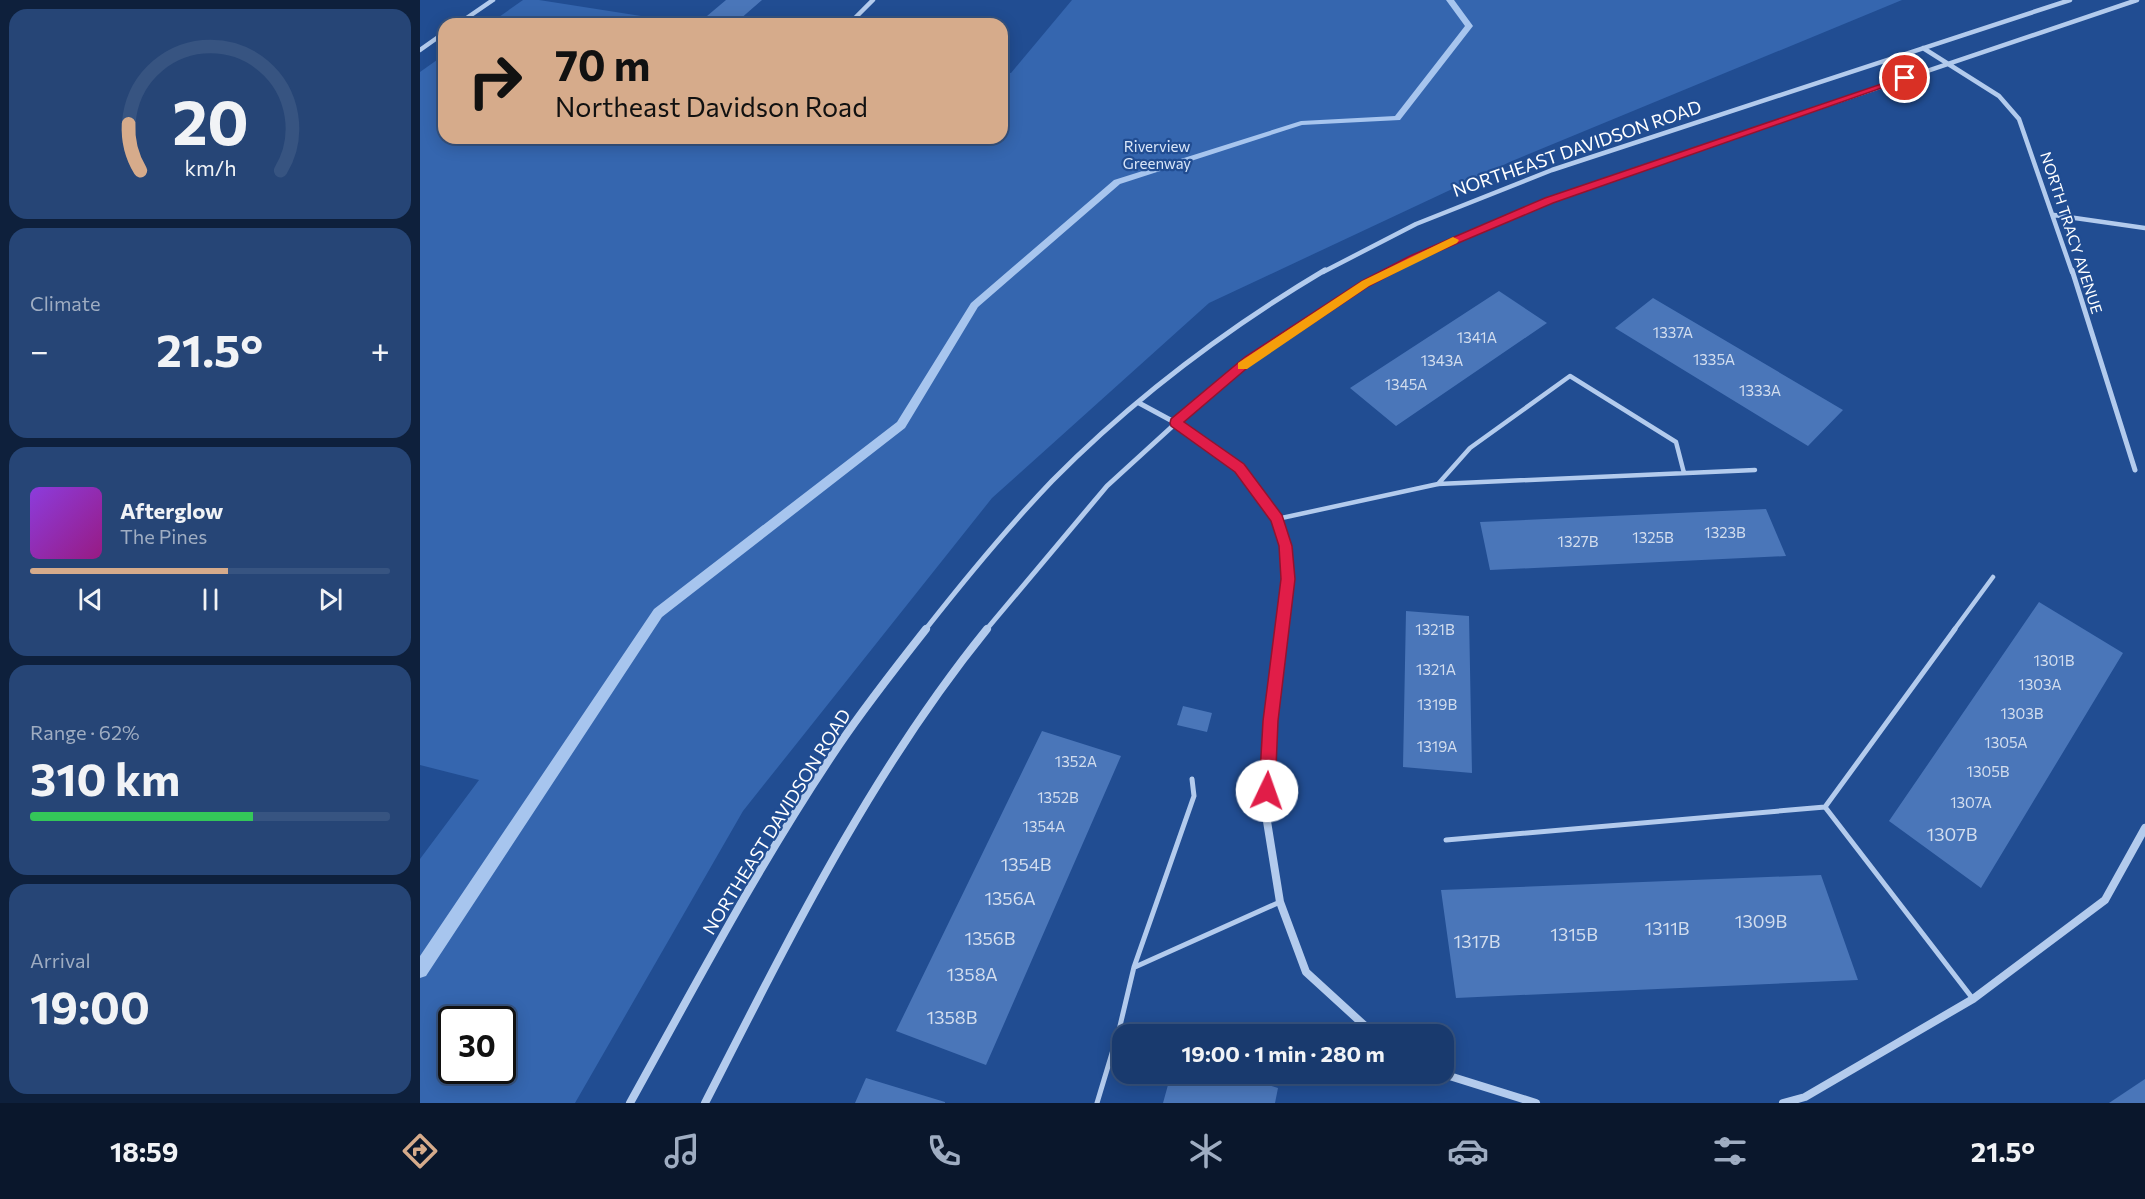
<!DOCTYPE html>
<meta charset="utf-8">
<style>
:root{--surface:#193a6e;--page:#264576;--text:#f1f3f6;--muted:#9fadc2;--line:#375481;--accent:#d6ab8b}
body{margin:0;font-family:Commissioner,sans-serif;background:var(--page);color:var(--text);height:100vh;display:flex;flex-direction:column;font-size:22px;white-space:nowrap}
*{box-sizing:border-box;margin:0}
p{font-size:20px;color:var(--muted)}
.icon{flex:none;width:33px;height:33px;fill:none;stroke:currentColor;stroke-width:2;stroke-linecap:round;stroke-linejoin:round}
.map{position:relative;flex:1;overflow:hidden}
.sheet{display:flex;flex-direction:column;gap:9px;padding:9px;background:#0e203c;width:420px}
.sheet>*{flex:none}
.top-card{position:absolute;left:18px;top:18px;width:570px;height:126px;border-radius:18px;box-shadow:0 3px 15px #0003,0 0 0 2px var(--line);background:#d6ab8b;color:#111;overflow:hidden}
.speed{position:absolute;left:18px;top:1006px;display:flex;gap:12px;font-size:30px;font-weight:700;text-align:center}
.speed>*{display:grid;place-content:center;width:78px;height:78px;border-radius:50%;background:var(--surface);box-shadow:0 3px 15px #0003,0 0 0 2px var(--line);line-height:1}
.speed .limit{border:3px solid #111;border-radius:9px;background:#fff;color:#111}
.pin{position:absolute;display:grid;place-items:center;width:51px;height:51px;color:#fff;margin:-26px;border:3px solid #fff;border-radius:50%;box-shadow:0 2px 6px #0007}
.me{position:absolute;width:66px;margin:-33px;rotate:3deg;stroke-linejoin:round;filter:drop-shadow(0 0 4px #0008)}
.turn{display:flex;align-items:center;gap:21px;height:126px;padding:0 18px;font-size:27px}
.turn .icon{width:78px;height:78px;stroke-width:2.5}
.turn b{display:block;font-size:42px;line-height:51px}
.big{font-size:45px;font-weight:700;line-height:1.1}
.sheet .widget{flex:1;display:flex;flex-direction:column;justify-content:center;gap:9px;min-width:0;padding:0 21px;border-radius:18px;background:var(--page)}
.sheet .dial{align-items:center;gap:0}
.dial svg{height:156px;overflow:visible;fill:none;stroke:var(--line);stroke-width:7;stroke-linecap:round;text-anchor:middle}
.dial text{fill:var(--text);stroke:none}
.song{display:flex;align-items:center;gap:18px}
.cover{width:72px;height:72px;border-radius:9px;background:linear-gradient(135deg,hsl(270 70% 55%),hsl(310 70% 35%))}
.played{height:6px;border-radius:3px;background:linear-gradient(90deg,var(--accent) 55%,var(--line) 55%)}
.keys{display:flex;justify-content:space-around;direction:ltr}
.heat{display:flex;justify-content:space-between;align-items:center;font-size:33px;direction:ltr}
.charge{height:9px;border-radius:4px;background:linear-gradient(90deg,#34c759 62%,var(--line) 0)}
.trip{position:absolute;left:692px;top:1024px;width:342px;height:60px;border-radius:18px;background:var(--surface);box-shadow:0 3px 15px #0003,0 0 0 2px var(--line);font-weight:700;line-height:60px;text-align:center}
.dock{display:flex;height:96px;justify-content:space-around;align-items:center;background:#0a172c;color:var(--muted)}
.dock .icon{width:42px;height:42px}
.dock .current{color:var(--accent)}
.dock b{font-size:27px;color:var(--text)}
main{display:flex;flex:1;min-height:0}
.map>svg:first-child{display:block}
.green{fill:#3566af;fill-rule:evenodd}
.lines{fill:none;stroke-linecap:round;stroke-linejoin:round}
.stream{fill:#a7c5ee;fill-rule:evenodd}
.building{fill:#4a76b9}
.service-far1{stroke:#b3cbed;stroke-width:4.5}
.service{stroke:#b3cbed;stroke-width:5}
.minor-far2{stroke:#b3cbed;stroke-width:4.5}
.minor-far1{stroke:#b3cbed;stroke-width:5}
.minor{stroke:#b3cbed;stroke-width:8}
.route{fill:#e11d48;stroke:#92132f;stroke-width:1.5}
.slow{fill:#f59e0b}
.labels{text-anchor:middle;stroke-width:4.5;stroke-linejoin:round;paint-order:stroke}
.far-park-label{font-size:15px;fill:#d9e6f9;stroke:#214d92}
.far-street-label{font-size:15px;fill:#fff;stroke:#214d92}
.number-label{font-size:15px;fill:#d2ddee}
.street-label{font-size:18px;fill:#fff;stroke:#214d92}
.near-number-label{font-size:18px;fill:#d2ddee}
</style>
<main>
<section class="sheet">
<div class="widget dial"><svg viewBox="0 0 100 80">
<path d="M14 69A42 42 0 1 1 86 69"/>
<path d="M14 69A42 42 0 0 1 8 45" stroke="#d6ab8b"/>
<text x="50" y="56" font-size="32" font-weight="700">20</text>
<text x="50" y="72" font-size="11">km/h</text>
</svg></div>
<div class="widget"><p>Climate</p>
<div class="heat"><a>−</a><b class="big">21.5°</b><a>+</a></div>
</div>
<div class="widget">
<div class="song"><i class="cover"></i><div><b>Afterglow</b><p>The Pines</p></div></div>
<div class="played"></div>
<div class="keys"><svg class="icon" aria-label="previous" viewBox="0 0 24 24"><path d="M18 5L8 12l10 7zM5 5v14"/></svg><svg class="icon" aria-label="pause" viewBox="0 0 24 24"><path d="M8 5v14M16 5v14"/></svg><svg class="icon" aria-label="next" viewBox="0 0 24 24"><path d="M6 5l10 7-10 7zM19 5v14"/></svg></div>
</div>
<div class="widget"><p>Range · 62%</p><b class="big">310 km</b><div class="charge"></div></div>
<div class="widget"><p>Arrival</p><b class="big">19:00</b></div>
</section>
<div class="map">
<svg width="1725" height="1103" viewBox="0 0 1725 1103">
<rect width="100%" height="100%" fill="#214d92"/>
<path class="green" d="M 103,0 L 119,0 L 272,24 L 69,24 Z
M 652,0 L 1482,0 L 1092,161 L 789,303 L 572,498 L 323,811 L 155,1103 L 0,1103 L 0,859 L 59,780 L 0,765 L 0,72 L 24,55 L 24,138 L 582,138 L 582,72 L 591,73 ZM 32,1020 L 82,1020 L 82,1071 L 32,1071 Z"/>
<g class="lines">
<path class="stream" d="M 1026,0 L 1034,0 L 1053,26 L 980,120 L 882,125 L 700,184 L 558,307 L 485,428 L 242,617 L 6,976 L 0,978 L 0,956 L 234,609 L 477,422 L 551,303 L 694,180 L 881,121 L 975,116 L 1045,26 Z"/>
</g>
<path class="building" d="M 306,0 L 342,0 L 319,20 L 287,16 Z
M 1079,291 L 1127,323 L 976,426 L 930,388 Z
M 1233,298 L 1423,410 L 1388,446 L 1195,328 Z
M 1346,509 L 1366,556 L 1070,570 L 1060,522 Z
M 1619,602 L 1703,653 L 1561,888 L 1469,821 Z
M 986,611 L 1049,616 L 1052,773 L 983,767 Z
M 763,706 L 792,713 L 787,732 L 757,725 Z
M 622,731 L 701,756 L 566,1065 L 476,1031 Z
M 1401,875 L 1438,980 L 1036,998 L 1021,890 Z
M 751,1074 L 811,1074 L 858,1088 L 855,1103 L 743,1103 Z
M 446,1078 L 525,1102 L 525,1103 L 435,1103 Z
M 1725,1079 L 1725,1103 L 1689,1103 Z"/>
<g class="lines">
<path class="service-far1" d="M 1018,484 L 1050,448 L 1150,376 L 1256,442 L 1264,473
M 857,519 L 1018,484 L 1335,470
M 1534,630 L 1573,577"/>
<path class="service" d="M 1405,807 L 1553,999
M 1026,840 L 1405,807 L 1535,629
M 715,967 L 860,902
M 677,1103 L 699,1030 L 714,967 L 774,796 L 772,779"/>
<path class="minor-far2" d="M 38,24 L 73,0
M 429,24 L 453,0
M 1503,48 L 1579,96 L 1599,119 L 1652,272
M 0,50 L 24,33
M 1634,215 L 1725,228
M 903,272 L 996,224 L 1132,170 L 1650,0
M 969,272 L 1063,227 L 1194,177 L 1717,0"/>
<path class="minor-far1" d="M 1652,270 L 1715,470
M 719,403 L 756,423 L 820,468 L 857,519 L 866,546 L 868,579 L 862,630
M 505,630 C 545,579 587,528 632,481 C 713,399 806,329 905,270
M 566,630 L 687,486 L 756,423 L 829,360 L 946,284 L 971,270"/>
<path class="minor" d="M 862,629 L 850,721 L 846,815 L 860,902 L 886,972 L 944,1025 L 960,1035
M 1023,1074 L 1116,1103
M 210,1103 C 277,982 342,859 419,745 C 446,705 476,667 506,629
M 285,1103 C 369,939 451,772 567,629
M 1363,1103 L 1385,1097 L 1553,999 L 1685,900 L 1725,828"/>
</g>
<path class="route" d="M 1482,77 L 1490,78 L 1133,203 L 998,260 L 949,286 L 833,363 L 764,422 L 824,464 L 862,515 L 872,546 L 875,579 L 858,721 L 855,791 L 853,797 L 847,799 L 841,797 L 839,791 L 843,721 L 861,579 L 859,546 L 851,521 L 815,472 L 751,426 L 750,423 L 751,419 L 825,357 L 942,281 L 990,256 L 1125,198 Z"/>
<path class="slow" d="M 1033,237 L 1039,240 L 1037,243 L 949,286 L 827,369 L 818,369 L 818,363 L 942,281 Z"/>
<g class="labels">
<g class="far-park-label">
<text x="737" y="152">Riverview<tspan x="737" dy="17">Greenway</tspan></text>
</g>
<g class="far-street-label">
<text transform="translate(1651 233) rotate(72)" y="5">NORTH TRACY AVENUE</text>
</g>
<g class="number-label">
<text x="1253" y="338">1337A</text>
<text x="1057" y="343">1341A</text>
<text x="1294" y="365">1335A</text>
<text x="1022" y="366">1343A</text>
<text x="986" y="390">1345A</text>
<text x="1340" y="396">1333A</text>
<text x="1305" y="538">1323B</text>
<text x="1233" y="543">1325B</text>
<text x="1158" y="547">1327B</text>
<text x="1015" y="635">1321B</text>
<text x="1634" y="666">1301B</text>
<text x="1016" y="675">1321A</text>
<text x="1620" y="690">1303A</text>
<text x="1017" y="710">1319B</text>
<text x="1602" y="719">1303B</text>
<text x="1586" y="748">1305A</text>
<text x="1017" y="752">1319A</text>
<text x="656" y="767">1352A</text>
<text x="1568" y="777">1305B</text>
<text x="638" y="803">1352B</text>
<text x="1551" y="808">1307A</text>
<text x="624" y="832">1354A</text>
</g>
<g class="street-label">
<text transform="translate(1157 149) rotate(-19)" y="6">NORTHEAST DAVIDSON ROAD</text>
<text transform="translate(357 822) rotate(-58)" y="6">NORTHEAST DAVIDSON ROAD</text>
</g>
<g class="near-number-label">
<text x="1532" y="841">1307B</text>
<text x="606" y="871">1354B</text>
<text x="590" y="905">1356A</text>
<text x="1341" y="928">1309B</text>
<text x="1247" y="935">1311B</text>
<text x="1154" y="941">1315B</text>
<text x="570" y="945">1356B</text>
<text x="1057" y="948">1317B</text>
<text x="552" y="981">1358A</text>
<text x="532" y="1024">1358B</text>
</g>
</g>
</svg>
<div class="speed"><div class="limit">30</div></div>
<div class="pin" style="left:1485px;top:78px;background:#d93025"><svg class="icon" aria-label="arrive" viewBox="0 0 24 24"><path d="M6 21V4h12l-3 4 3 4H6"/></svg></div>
<svg class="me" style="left:847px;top:791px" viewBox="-20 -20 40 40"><circle r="19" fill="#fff"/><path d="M0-13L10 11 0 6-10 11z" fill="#e11d48"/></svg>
<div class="trip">19:00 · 1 min · 280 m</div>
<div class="top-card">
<div class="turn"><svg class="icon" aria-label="right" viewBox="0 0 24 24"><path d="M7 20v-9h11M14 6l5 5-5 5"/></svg><div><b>70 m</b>Northeast Davidson Road</div></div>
</div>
</div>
</main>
<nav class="dock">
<b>18:59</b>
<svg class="icon current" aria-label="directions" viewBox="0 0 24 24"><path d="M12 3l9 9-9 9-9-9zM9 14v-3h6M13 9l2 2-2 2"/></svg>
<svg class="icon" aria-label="music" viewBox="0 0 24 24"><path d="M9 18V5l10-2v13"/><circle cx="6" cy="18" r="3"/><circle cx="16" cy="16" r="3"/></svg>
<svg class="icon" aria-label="phone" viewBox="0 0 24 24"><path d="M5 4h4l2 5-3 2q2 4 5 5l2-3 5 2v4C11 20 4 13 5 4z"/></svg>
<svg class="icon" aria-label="climate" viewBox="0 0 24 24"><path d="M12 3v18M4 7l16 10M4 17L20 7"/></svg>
<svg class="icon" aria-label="car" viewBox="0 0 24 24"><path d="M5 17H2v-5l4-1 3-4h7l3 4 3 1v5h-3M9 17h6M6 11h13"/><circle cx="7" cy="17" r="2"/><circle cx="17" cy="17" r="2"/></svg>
<svg class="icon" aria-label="filters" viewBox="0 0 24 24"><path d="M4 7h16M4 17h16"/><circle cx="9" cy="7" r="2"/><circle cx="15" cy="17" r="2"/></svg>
<b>21.5°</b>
</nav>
